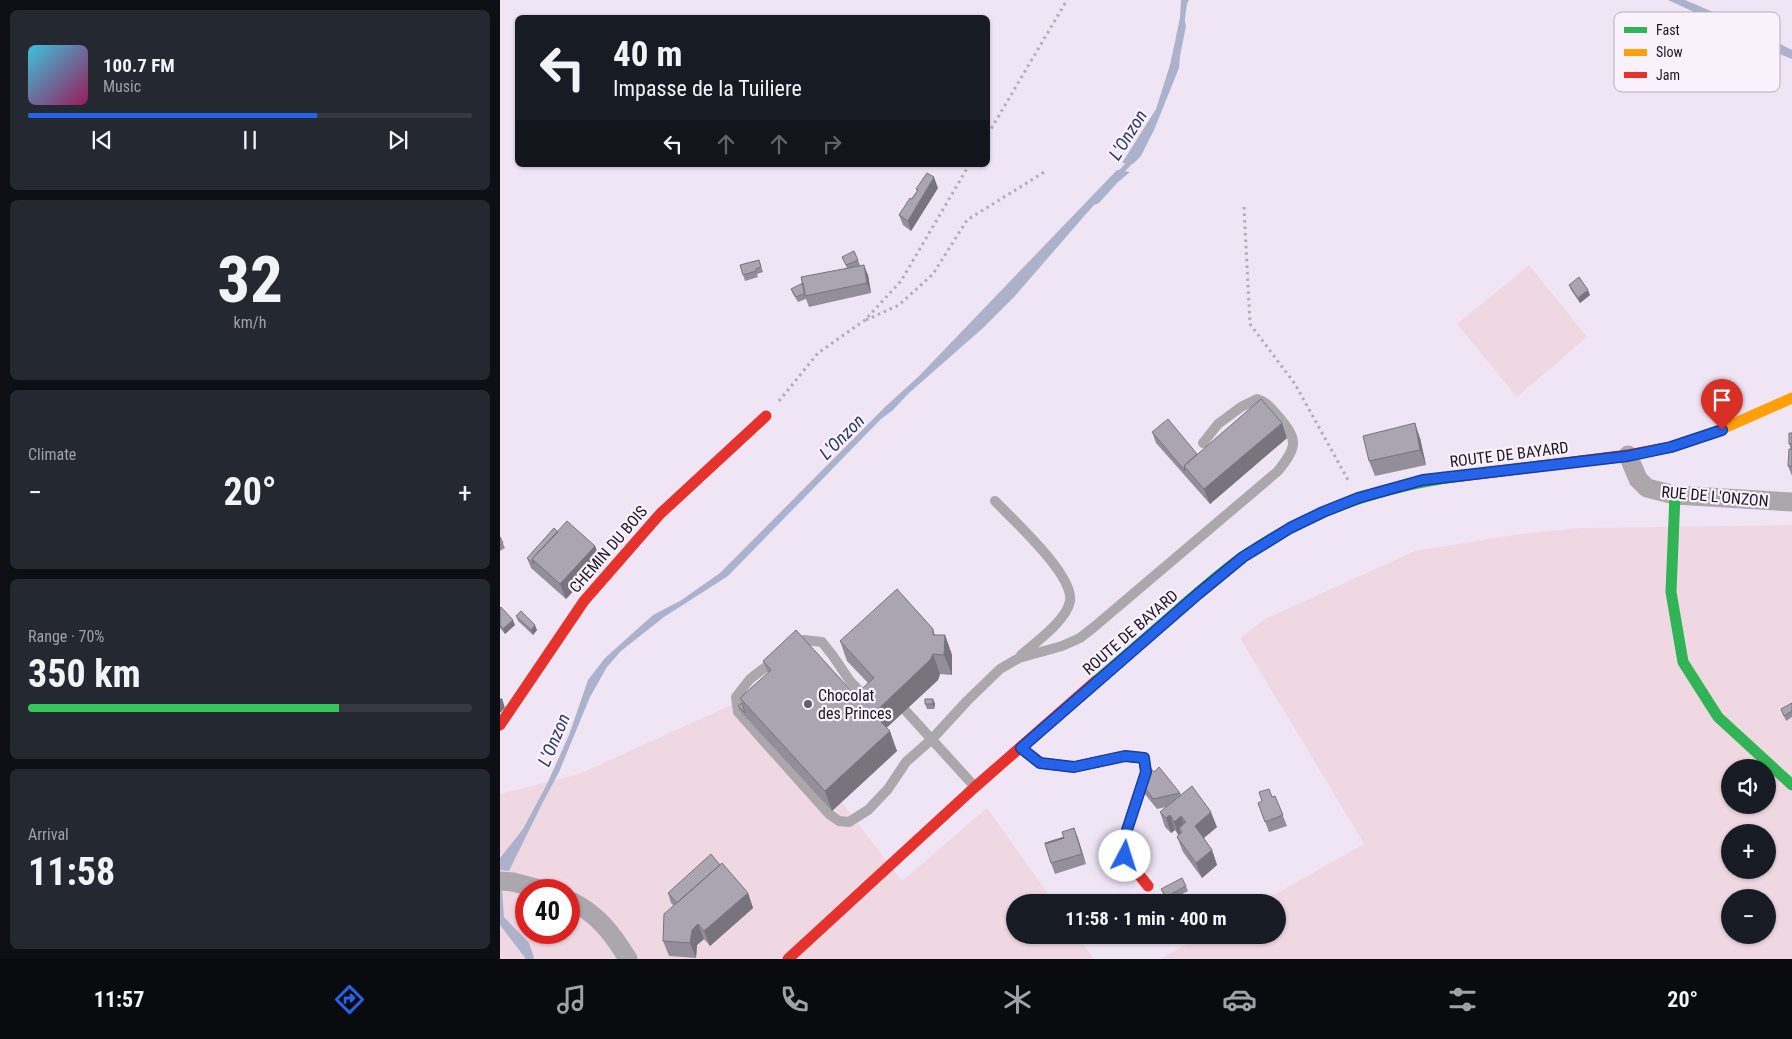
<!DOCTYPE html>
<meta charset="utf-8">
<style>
:root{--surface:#171b24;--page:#242831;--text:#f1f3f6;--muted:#9ea1a6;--line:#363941;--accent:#2563eb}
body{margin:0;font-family:"Roboto Condensed",sans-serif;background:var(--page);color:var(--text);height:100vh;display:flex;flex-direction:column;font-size:19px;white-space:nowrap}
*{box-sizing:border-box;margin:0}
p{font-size:16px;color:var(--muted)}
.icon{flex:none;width:28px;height:28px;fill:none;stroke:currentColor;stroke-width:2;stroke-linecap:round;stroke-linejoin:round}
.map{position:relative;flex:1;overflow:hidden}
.sheet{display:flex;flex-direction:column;gap:10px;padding:10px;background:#0d0f14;width:500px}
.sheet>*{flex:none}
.hud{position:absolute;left:15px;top:15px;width:475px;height:152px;border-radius:8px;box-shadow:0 1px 4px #0004;background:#171b24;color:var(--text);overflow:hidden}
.fabs{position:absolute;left:1221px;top:759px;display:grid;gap:10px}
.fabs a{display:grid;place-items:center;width:55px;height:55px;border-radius:50%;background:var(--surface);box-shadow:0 1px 4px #0004;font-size:25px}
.speed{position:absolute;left:15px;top:879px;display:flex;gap:10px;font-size:25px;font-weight:700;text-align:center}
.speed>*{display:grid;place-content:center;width:65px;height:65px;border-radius:50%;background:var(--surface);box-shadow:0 1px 4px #0004;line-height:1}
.speed .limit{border:8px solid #d22;background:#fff;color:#111}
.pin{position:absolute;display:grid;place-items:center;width:42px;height:42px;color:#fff;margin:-51px -21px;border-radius:50% 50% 50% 0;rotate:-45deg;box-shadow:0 0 5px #0007}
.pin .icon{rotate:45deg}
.me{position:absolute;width:55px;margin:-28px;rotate:5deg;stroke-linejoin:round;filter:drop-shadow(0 0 4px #0008)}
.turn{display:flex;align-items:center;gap:18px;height:105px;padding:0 15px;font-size:22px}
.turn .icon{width:65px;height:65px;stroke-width:2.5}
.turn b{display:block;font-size:35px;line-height:42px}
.lanes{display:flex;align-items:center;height:48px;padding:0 15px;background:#0003;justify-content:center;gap:25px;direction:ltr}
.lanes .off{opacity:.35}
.big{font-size:38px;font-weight:700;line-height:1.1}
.sheet .tile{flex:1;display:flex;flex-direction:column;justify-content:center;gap:8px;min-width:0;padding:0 18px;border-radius:8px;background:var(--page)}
.sheet .dial{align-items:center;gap:0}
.dial b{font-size:65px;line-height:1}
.song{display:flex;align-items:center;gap:15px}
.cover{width:60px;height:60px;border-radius:8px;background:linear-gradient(135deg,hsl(190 70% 55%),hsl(330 70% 35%))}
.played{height:5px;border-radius:2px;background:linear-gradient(90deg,var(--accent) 65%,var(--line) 65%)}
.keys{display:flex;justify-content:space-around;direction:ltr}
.heat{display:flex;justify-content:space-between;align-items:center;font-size:28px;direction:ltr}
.charge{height:8px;border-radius:4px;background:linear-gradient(90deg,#34c759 70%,var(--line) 0)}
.trip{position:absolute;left:506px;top:894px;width:280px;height:50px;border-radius:25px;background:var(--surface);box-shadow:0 1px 4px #0004;font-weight:700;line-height:50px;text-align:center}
.tab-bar{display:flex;height:80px;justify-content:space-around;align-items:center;background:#090b0e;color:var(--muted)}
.tab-bar .icon{width:35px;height:35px}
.tab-bar .on{color:var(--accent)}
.tab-bar b{font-size:22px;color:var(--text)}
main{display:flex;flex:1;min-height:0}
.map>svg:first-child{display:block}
.green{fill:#f0d8e3;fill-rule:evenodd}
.water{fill:#acb2cb}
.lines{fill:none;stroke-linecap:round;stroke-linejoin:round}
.stream{stroke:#acb2cb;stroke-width:5}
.path{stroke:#b3acb4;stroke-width:3;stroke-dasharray:2.5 4;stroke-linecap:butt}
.lane{stroke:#aca6ad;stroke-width:10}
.street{stroke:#aca6ad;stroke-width:19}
.fast{stroke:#30b455;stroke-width:11}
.slow{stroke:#ff9f0a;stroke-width:11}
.jam{stroke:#e5322d;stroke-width:11}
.wall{fill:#938e99}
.shaded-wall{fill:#78747d}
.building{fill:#aba5b2;stroke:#78747d}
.route-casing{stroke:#184099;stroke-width:12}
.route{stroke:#2563eb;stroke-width:9}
.poi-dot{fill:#675e6b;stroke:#f9f1fc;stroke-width:2}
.labels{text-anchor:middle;stroke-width:4.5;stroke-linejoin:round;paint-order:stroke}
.street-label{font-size:16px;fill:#1d1620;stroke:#f9f1fc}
.poi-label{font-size:16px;fill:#1d1620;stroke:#f9f1fc;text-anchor:start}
.water-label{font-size:18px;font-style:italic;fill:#283962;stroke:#f9f1fc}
.key{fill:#f9f1fc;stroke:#b7afba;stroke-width:1}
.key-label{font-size:14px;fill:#1d1620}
</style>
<main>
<section class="sheet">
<div class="tile">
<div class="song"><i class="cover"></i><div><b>100.7 FM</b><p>Music</p></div></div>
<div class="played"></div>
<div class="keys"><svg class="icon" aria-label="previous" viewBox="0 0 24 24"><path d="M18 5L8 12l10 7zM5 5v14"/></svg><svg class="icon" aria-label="pause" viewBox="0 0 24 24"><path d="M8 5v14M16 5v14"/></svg><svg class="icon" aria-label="next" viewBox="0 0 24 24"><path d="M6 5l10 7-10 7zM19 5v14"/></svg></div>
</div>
<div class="tile dial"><b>32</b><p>km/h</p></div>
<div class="tile"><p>Climate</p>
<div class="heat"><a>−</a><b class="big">20°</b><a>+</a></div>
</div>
<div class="tile"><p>Range · 70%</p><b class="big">350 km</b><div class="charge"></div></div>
<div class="tile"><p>Arrival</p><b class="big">11:58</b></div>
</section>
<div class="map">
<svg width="1292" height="959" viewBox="0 0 1292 959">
<rect width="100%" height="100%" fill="#f0e5f5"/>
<path class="green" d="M 1029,265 L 1087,337 L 1017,397 L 957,324 Z
M 1292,525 L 1292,959 L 660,959 L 703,935 L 778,935 L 778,902 L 761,902 L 864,844 L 740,638 L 765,619 L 915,551 L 1021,534 L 1081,528 ZM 1230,768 L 1268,768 L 1268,805 L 1230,805 ZM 1230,832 L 1268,832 L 1268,870 L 1230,870 ZM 1230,898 L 1268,898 L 1268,935 L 1230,935 Z
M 258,693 L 402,881 L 487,808 L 554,902 L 515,902 L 515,935 L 577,935 L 594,959 L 0,959 L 0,794 L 79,774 ZM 26,890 L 69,890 L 69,932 L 26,932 Z"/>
<path class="water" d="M 681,0 L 689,0 L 683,12 L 686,26 L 680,56 L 679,68 L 654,130 L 641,156 L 633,164 L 622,163 L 656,109 L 670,65 L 680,18 Z
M 1168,0 L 1185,0 L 1246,26 L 1292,50 L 1292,59 L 1266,49 L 1242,33 L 1205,17 Z
M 617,170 L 630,172 L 617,183 L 599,203 L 594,205 L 586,214 L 514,297 L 483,328 L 409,393 L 393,410 L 381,419 L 228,576 L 164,617 L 121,651 L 107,667 L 90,697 L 59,772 L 42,804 L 9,871 L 0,870 L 0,858 L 23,829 L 47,784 L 69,735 L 88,680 L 105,658 L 153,615 L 180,601 L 220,573 L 385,407 L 418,377 Z
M 0,888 L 2,888 L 4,917 L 29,943 L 34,957 L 33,959 L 26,959 L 0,925 Z"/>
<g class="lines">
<path class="stream" d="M 682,22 L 685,0
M 619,174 L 633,159"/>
<path class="path" d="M 488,134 L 567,0
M 744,207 L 750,324 L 795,384 L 848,480
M 366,320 L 399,305 L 433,274 L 467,220 L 546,171
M 279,401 L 318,353 L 365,320 L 401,281 L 469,165"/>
<path class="lane" d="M 495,501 C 513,520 574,575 570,601 C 567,620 535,643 521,655
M 294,646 L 304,640 L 322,642 L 333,656 L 350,681 L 368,700
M 276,659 L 250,679 L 236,697 L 238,712 L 329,814 L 339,821 L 349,822 L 368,810 L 388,789 L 406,762 L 432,739 L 467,701 L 500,669 L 519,658 L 562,646 L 580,638 L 594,627 L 778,471 C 797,447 799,440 778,416 C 771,408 767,402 757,399 L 741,407 L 718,424 L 703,443
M 405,710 L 475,787"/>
<path class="street" d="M 1128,455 L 1138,479 L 1147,488 L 1175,495 L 1292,502
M 0,881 L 13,882 L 43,890
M 69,900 C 97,913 112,933 128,959"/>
<path class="fast" d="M 1175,495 L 1171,592 L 1183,662 L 1218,717 L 1292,785
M 596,681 C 624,657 652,633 679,609 C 700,591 721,572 744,556 C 812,510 881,486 962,476"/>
<path class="slow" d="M 1213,433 L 1292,398"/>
<path class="jam" d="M 962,476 L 1128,455 L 1171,447 L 1213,433
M 0,725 L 84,601 L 160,514 L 266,416
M 521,748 L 540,763 L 574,767 L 625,756 L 644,758 L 646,772 L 627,830 L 625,857 L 648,886
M 288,959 L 475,787 L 596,681"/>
</g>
<path class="wall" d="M 438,188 L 411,231 L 403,225 L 399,215 L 417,191 L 416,189 Z
M 342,257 L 358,260 L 360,265 L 357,267 L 368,275 L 371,293 L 309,307 L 306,299 L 298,302 L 293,294 L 291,289 L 303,283 L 347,268 Z
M 259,260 L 263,272 L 257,274 L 258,277 L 245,281 L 240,265 Z
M 1069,285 L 1090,295 L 1080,303 L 1071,290 Z
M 652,432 L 697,454 L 787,438 L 710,504 L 656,443 Z
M 1292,433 L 1292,476 L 1288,466 L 1291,449 L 1289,444 Z
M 920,438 L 926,465 L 875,476 L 869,461 Z
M 58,532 L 95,546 L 101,561 L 66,599 L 31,568 L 27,558 Z
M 0,537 L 5,548 L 0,551 Z
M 0,608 L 15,625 L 5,634 L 0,628 Z
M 16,616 L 37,630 L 33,635 L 18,621 Z
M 433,629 L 435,635 L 445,635 L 452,655 L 452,675 L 440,674 L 438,680 L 386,728 L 397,751 L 332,811 L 240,711 L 238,706 L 242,703 L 240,698 L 268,673 L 263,661 L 355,695 L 368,683 L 347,661 L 340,641 Z
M 433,699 L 435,704 L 434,709 L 427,709 L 425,704 Z
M 1292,703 L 1292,717 L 1286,721 L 1281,709 Z
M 642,772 L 654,772 L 680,793 L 681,795 L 717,827 L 704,838 L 712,850 L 717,865 L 702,878 L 683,852 L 677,837 L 678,835 L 675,830 L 671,833 L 665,827 L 660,812 L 666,807 L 657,809 L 644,793 L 641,782 L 645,779 Z
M 775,796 L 787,826 L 769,832 L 758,803 Z
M 574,828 L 586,864 L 555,874 L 551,863 L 564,837 Z
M 220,865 L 248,893 L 253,908 L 210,946 L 204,939 L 197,945 L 196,958 L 169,956 L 163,941 L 174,906 L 171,903 L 168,893 Z
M 686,886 L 688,891 L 667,902 L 661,889 Z"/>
<path class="shaded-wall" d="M 434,177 L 438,188 L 411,231 L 408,221 Z
M 364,265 L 368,275 L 371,293 L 367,283 Z
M 1088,290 L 1090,295 L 1080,303 L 1078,298 Z
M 782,423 L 787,438 L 710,504 L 704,489 Z
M 915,423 L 920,438 L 926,465 L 920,450 Z
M 95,546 L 101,561 L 66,599 L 60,584 Z
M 13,620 L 15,625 L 5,634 L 3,629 Z
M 35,625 L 37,630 L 33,635 L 31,630 Z
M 445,635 L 452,655 L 452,675 L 444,655 Z
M 433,654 L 440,674 L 438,680 L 380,734 L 373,714 Z
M 2,698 L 5,708 L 0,713 L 0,699 Z
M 433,699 L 435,704 L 434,709 L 433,704 Z
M 390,731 L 397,751 L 332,811 L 325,791 Z
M 711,812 L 717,827 L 700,841 L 695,826 Z
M 670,815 L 675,830 L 671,833 L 666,818 Z
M 681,816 L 687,831 L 682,832 L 679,828 L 681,835 L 677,832 L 674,822 Z
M 574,828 L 578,838 L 586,864 L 582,854 Z
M 712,850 L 717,865 L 702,878 L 696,863 Z
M 248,893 L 253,908 L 210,946 L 204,931 Z
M 198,924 L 204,939 L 197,945 L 196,958 L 190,943 L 192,930 Z"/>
<path class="building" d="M 427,173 L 434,177 L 408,221 L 399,215 L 410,198 L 412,199 L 418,190 L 416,189 Z
M 354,251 L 358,260 L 346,265 L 342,257 Z
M 259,260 L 261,267 L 256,269 L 256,271 L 243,275 L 240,265 Z
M 364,265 L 367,283 L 305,296 L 301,277 Z
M 1079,277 L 1088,290 L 1078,298 L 1069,285 Z
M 303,283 L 305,293 L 296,297 L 291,289 Z
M 761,399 L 782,423 L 704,489 L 684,466 Z
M 668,419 L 697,454 L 684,466 L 685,471 L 652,432 Z
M 915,423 L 920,450 L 869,461 L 863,436 Z
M 1289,433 L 1292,433 L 1292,444 L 1289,444 Z
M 1292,446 L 1292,466 L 1288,466 L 1289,449 L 1292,449 Z
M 67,521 L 95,546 L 60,584 L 32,559 Z
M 54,528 L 58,532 L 32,559 L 34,564 L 27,558 Z
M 0,537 L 3,543 L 0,545 Z
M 397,589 L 433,629 L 433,635 L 445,635 L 444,655 L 433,654 L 430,660 L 373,714 L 390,731 L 325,791 L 240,698 L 271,670 L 263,661 L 296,630 L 355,695 L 374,678 L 340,641 Z
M 1,607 L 13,620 L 3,629 L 0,625 L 0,608 Z
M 21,611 L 35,625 L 31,630 L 16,616 Z
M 425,699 L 433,699 L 433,704 L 425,704 Z
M 242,703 L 245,713 L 238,706 Z
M 1292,703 L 1292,711 L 1284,716 L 1281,709 Z
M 649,766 L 654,772 L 659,767 L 680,793 L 653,799 L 641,782 L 647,777 L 642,772 Z
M 692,786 L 711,812 L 695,826 L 712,850 L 696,863 L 677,837 L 682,832 L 679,828 L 686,822 L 681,816 L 674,822 L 670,815 L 666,818 L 660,812 Z
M 769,789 L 772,797 L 775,796 L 783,815 L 765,822 L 758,803 L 762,801 L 759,792 Z
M 574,828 L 582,854 L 551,863 L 545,844 L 564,838 L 562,832 Z
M 564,837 L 564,838 L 545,844 L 545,843 Z
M 211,854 L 220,865 L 177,903 L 168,893 Z
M 222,863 L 248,893 L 204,931 L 198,924 L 192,930 L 190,943 L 163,941 L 164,914 Z
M 682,878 L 686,886 L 666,897 L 661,889 Z"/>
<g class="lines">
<defs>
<path id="route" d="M 625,856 L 627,830 L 646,772 L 644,758 L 625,756 L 574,767 L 540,763 L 521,748 L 698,594 L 743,557 L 790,528 L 823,512 L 858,498 L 923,480 L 1128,456 L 1171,447 L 1222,430"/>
</defs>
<use href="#route" class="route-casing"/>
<use href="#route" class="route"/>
</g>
<circle class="poi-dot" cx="308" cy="704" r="5"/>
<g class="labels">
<g class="street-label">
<text transform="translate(1009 454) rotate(-7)" y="6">ROUTE DE BAYARD</text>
<text transform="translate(1215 496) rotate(5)" y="6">RUE DE L'ONZON</text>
<text transform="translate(108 549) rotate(-49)" y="6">CHEMIN DU BOIS</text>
<text transform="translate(630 632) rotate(-41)" y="6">ROUTE DE BAYARD</text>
</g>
<g class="poi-label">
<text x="318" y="701">Chocolat<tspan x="318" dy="18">des Princes</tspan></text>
</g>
<g class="water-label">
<text transform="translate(628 135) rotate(-58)" y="6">L'Onzon</text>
<text transform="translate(342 437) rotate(-45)" y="6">L'Onzon</text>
<text transform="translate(54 740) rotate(-67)" y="6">L'Onzon</text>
</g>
</g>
<rect x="1114" y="12" width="166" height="80" rx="8" class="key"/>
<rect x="1124" y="27" width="23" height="6" fill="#30b455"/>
<rect x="1124" y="49" width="23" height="7" fill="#ff9f0a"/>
<rect x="1124" y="72" width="23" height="6" fill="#e5322d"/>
<g class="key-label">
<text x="1156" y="35">Fast</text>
<text x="1156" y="57">Slow</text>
<text x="1156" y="80">Jam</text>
</g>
</svg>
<div class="fabs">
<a><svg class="icon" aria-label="sound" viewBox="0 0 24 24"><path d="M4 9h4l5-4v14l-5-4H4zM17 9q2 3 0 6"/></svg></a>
<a>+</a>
<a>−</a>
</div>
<div class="speed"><div class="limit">40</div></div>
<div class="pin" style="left:1222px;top:430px;background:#d93025"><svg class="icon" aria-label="arrive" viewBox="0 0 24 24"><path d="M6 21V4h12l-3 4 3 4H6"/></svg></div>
<svg class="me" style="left:625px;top:856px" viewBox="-20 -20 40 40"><circle r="19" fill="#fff"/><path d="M0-13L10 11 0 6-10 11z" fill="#2563eb"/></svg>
<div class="trip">11:58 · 1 min · 400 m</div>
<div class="hud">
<div class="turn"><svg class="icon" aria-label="left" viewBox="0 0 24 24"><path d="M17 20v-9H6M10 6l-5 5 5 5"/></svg><div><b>40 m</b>Impasse de la Tuiliere</div></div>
<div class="lanes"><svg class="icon" aria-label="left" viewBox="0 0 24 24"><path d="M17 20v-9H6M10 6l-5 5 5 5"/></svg><svg class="icon off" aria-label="ahead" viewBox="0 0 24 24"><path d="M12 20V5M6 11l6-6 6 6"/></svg><svg class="icon off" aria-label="ahead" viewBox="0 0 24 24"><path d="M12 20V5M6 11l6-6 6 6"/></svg><svg class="icon off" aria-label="right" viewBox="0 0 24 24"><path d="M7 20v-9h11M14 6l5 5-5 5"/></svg></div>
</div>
</div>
</main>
<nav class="tab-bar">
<b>11:57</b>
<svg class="icon on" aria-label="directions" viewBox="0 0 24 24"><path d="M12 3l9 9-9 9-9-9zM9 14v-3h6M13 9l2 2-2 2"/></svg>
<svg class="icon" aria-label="music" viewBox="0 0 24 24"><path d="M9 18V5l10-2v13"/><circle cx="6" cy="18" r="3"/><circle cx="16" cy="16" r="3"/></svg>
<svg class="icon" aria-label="phone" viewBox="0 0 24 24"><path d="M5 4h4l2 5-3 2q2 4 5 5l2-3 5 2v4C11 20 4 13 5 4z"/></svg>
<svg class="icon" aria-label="climate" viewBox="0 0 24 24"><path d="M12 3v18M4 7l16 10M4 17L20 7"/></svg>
<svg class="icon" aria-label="car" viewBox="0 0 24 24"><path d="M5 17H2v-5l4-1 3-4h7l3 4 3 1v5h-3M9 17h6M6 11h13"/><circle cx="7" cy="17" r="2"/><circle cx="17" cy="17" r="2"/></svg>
<svg class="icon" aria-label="filters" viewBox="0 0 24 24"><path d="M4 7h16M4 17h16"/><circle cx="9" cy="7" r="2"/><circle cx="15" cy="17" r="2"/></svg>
<b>20°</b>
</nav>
